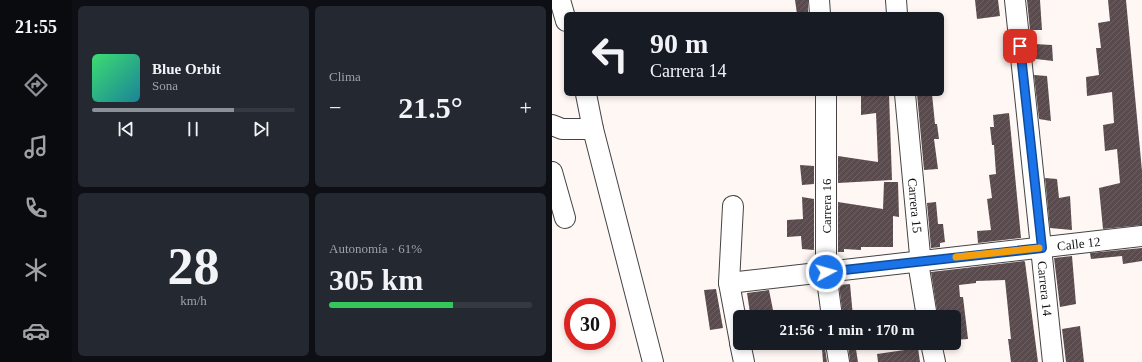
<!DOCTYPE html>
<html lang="es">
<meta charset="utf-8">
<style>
:root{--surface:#171b24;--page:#242831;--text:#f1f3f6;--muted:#9ea1a6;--line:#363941;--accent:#8c9099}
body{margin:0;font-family:Georgia,serif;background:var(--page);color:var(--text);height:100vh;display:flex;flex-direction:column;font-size:15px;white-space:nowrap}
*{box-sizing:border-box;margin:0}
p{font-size:13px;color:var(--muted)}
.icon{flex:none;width:22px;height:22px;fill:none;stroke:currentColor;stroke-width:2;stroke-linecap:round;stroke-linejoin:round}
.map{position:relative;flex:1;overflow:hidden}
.details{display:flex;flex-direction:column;gap:6px;padding:6px;background:#0d0f14;width:480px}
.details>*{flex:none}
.top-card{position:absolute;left:12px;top:12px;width:380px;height:84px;border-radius:6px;box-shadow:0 2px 6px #0003;background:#171b24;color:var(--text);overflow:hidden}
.speed{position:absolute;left:12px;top:298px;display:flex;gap:8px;font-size:20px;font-weight:700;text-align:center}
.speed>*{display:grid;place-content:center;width:52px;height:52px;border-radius:50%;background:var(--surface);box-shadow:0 2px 6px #0003;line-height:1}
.speed .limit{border:6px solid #d22;background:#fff;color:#111}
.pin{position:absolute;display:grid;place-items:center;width:34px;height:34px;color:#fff;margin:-17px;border-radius:8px;box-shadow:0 2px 6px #0006}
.me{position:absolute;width:44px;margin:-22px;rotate:84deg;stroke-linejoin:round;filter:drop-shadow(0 0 3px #0008)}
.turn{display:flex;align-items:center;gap:14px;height:84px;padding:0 20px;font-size:18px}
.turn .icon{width:52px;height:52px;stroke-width:2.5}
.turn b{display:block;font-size:28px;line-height:34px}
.big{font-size:30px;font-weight:700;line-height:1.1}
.details .card{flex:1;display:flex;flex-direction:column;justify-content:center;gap:6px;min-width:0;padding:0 14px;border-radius:6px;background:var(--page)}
.details .dial{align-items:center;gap:0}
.dial b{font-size:52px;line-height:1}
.song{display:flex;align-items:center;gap:12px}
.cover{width:48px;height:48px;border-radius:6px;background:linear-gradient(135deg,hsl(140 70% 55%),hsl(190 70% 35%))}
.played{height:4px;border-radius:2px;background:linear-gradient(90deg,var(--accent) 70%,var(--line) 70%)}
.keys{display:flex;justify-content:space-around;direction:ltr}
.heat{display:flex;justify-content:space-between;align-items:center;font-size:22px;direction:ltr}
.charge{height:6px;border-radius:3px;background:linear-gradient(90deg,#34c759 61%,var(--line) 0)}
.details .tiles{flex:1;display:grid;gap:6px;grid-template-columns:repeat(2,1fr)}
.trip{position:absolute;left:181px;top:310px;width:228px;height:40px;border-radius:6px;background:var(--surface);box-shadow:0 2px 6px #0003;font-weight:700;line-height:40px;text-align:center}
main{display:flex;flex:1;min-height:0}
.tabs{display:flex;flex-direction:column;width:72px;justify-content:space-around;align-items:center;background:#090b0e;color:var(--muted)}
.tabs .icon{width:28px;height:28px}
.tabs .on{color:var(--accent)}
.tabs b{font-size:18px;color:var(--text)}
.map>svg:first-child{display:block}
.building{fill:url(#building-hatch)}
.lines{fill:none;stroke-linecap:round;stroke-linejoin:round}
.street-casing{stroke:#444;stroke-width:22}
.street{stroke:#fff;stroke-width:20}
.route-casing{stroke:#114b97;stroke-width:10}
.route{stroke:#1a73e8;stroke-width:7}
.slow{stroke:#f59e0b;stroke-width:7}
.labels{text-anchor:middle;stroke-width:4;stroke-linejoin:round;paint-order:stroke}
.street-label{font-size:13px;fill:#111;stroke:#fff}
</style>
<main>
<nav class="tabs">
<b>21:55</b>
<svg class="icon on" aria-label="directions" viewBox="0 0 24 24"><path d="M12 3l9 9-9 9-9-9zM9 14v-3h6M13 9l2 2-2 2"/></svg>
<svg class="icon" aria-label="music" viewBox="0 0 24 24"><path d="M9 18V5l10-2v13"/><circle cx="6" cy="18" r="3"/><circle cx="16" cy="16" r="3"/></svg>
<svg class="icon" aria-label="phone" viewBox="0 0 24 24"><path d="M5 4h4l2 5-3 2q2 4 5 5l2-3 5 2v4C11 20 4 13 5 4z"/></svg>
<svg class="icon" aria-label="climate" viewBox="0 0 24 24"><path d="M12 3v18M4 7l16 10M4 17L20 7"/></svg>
<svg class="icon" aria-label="car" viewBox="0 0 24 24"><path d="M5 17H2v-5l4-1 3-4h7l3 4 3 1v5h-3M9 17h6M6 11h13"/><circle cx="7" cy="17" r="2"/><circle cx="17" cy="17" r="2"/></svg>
</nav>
<section class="details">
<div class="tiles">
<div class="card">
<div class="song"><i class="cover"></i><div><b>Blue Orbit</b><p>Sona</p></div></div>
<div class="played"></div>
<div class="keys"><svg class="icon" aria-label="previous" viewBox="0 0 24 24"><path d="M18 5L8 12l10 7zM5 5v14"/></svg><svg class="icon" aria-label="pause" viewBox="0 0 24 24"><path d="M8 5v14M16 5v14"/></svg><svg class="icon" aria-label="next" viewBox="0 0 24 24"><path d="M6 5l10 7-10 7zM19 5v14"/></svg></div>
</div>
<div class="card"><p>Clima</p>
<div class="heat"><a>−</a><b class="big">21.5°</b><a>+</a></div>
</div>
<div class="card dial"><b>28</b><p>km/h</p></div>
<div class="card"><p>Autonomía · 61%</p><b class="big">305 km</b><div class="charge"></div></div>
</div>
</section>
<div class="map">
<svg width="590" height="362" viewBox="0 0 590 362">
<defs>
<pattern id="building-hatch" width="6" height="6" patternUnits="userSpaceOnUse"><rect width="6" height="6" fill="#5a4c4e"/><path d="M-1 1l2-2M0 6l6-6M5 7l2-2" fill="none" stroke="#6d6263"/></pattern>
</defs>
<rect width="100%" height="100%" fill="#fff7f4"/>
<path class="building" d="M 243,0 L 256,0 L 256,14 L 245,14 Z
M 423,0 L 446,0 L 448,16 L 425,19 Z
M 475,0 L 488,0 L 490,30 L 478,30 Z
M 556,0 L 574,0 L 590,171 L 590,225 L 551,229 L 547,188 L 568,183 L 565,149 L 553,151 L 551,125 L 562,123 L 560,92 L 535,96 L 534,77 L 547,75 L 544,48 L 549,48 L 546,23 L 558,21 Z
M 482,44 L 500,45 L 501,61 L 484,59 Z
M 482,75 L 495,76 L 499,121 L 487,119 Z
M 309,94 L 337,94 L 340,180 L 286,183 L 286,156 L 326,162 L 324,113 L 309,115 Z
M 365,94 L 380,94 L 383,124 L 385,124 L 387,139 L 382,139 L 386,169 L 372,170 Z
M 457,113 L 469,238 L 426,243 L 425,231 L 439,230 L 435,199 L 440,198 L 437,175 L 444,174 L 442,145 L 440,145 L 438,127 L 442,127 L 441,115 Z
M 248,165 L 262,166 L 262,184 L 250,185 Z
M 493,178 L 505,179 L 507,198 L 518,196 L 520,230 L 498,228 Z
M 332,182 L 346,182 L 347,217 L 341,216 L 341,247 L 309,247 L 309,250 L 292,249 L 292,252 L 286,252 L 286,202 L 331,209 Z
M 250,197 L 262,199 L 262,250 L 250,249 L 249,236 L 235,237 L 235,220 L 251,219 Z
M 384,202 L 386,224 L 391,224 L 393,242 L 388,243 L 388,247 L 379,248 L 375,203 Z
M 590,248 L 590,261 L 571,264 L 570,256 L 539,259 L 538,253 Z
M 520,256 L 524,304 L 508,307 L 502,258 Z
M 472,261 L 473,262 L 486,362 L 459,362 L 456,339 L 459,339 L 453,280 L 424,281 L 424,283 L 407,285 L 408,297 L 411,297 L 416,339 L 402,340 L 402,317 L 386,317 L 379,272 Z
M 298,284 L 301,317 L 291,317 L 287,285 Z
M 164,289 L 171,328 L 158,330 L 152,290 Z
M 217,290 L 221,310 L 198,313 L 195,293 Z
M 528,326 L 532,362 L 514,362 L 510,329 Z
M 296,343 L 303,343 L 306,362 L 298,362 Z
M 273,348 L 275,362 L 271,362 L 270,349 Z
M 366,348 L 368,362 L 326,362 L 325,354 Z"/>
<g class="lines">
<defs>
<g id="street">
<path d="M 8,0 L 14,21"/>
<path d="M 267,0 L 268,14"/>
<path d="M 344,0 L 345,14"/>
<path id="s1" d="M 463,0 L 501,362"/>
<path d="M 34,94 L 41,129 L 101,362"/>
<path d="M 274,94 L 274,272 L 280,317"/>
<path id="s2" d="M 353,94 L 368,255 L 366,262 L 375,317"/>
<path d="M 0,125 L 10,129 L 41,129"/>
<path d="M 0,172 L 13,218"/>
<path d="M 181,206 L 177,283 L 188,342"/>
<path id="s3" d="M 177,283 L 590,236"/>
<path d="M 188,343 L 192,362"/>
<path d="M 284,343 L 287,362"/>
<path d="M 379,343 L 383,362"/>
</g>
</defs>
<use href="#street" class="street-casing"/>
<use href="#street" class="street"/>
</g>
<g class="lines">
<defs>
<path id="route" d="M 274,272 L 490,248 L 468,46"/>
</defs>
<use href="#route" class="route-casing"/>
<use href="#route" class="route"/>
<path class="slow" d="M 404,257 L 487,248"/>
</g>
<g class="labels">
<g class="street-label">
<text transform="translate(274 206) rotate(-90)" y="5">Carrera 16</text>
<text dy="5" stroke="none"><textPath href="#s2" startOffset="112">Carrera 15</textPath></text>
<text dy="5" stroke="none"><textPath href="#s3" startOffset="352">Calle 12</textPath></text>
<text dy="5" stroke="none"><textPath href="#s1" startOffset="290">Carrera 14</textPath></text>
</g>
</g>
</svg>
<div class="speed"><div class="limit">30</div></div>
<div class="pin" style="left:468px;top:46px;background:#d93025"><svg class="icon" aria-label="arrive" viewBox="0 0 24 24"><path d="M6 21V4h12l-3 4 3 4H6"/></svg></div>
<svg class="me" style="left:274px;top:272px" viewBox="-20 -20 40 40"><circle r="17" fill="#1a73e8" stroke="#fff" stroke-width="3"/><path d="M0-11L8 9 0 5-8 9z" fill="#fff"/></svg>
<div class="trip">21:56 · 1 min · 170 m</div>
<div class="top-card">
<div class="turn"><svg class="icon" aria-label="left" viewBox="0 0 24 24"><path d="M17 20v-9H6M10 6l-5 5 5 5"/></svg><div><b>90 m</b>Carrera 14</div></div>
</div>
</div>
</main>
